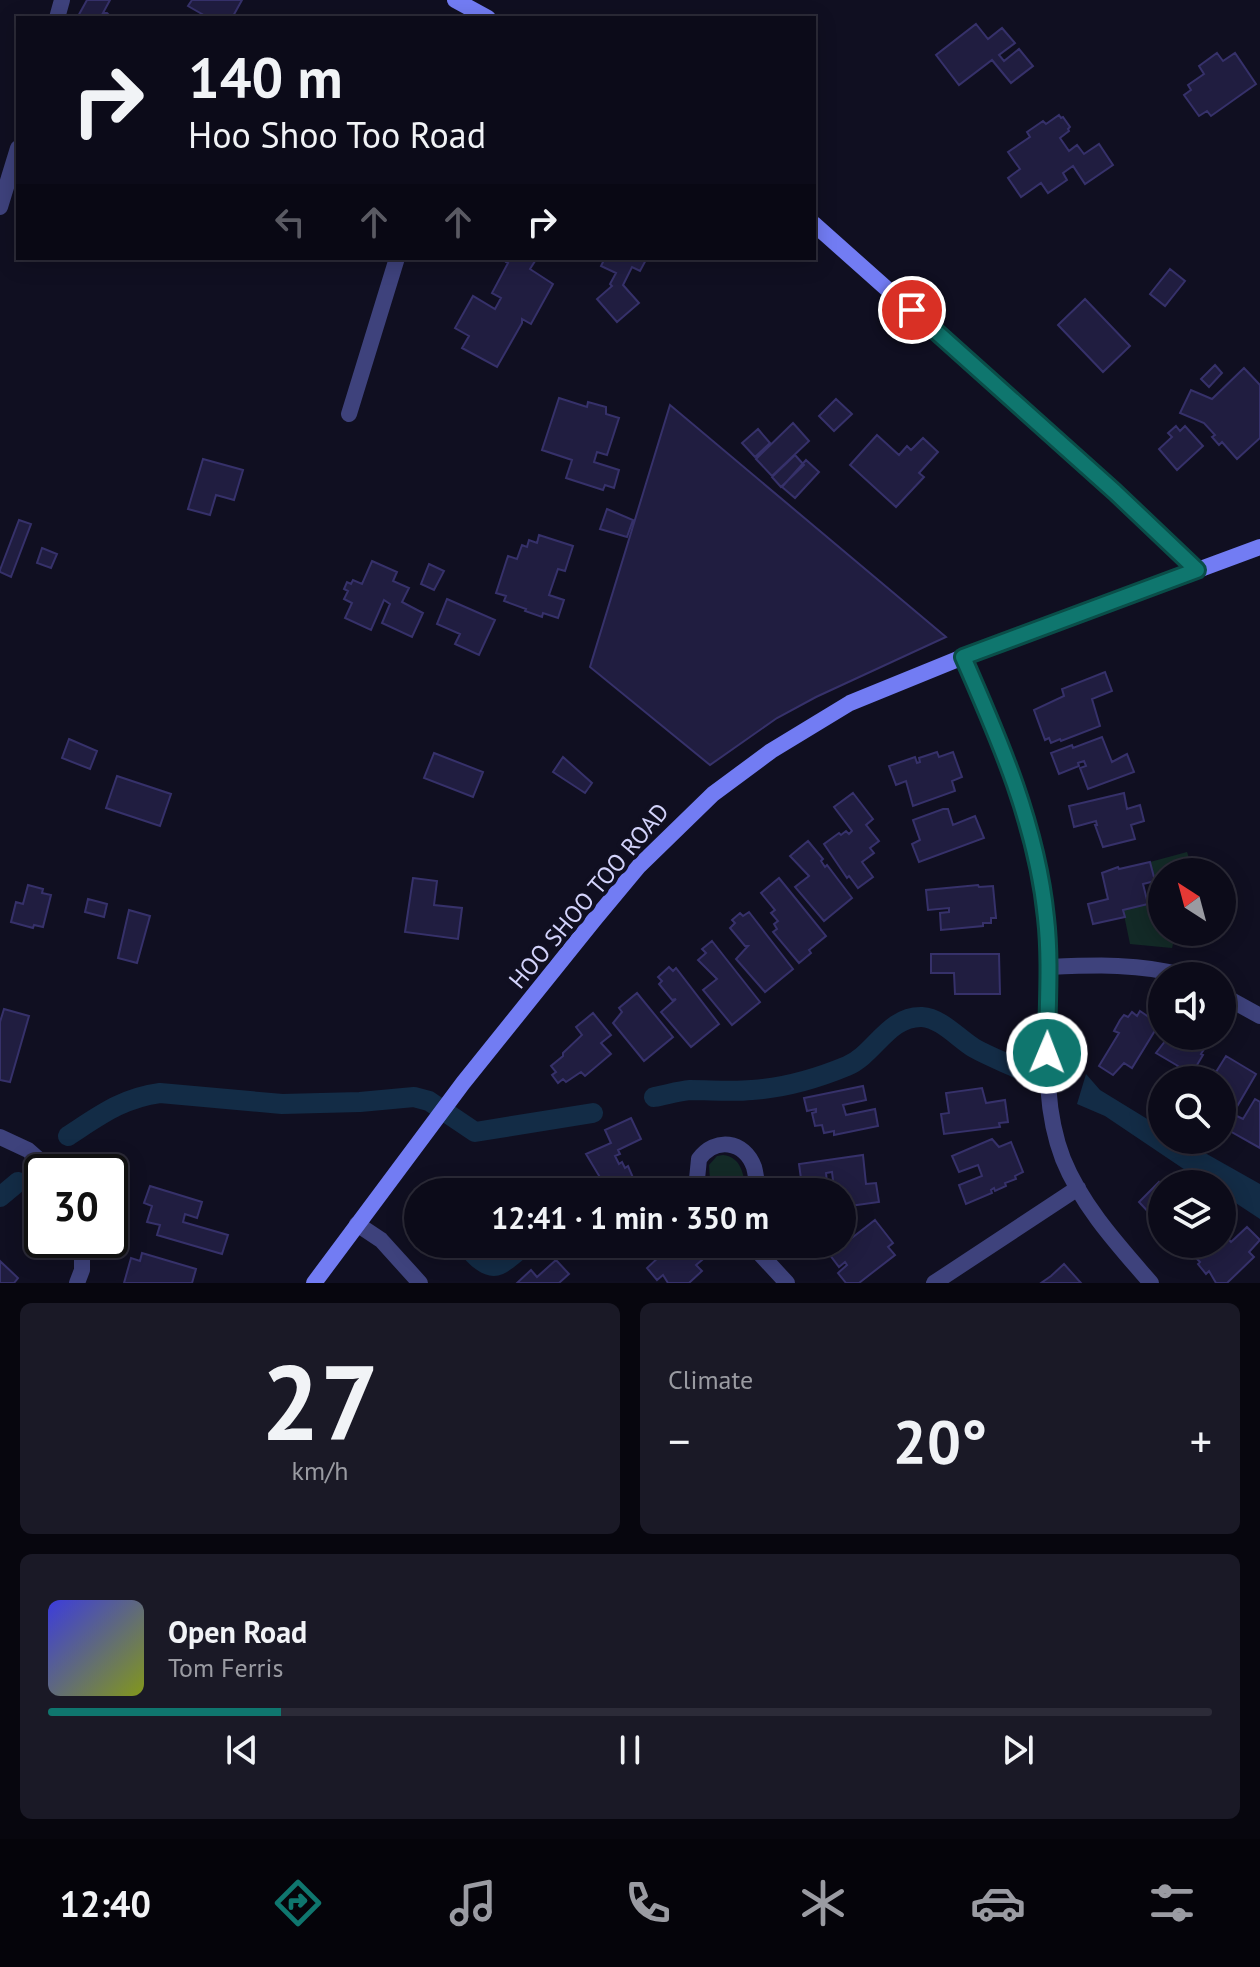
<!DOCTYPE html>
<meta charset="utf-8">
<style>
:root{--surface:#0c0b19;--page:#1a1926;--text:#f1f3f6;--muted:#9a9ba2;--line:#2c2b38;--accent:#0f766e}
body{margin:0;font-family:"PT Sans",sans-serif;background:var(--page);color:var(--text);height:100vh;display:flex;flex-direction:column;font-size:30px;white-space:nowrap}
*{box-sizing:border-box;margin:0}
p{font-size:26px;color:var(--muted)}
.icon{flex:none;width:44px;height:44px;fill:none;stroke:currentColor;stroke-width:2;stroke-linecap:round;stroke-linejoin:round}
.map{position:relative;height:1283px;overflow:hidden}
.details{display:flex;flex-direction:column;gap:20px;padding:20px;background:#07060e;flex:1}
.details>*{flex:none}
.top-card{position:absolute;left:16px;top:16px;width:800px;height:244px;border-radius:0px;box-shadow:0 4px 20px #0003,0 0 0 2px var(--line);background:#0c0b19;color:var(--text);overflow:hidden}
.needle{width:52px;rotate:324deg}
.buttons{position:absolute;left:1148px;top:858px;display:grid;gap:16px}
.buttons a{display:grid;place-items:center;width:88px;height:88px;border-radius:50%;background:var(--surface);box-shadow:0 4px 20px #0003,0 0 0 2px var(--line);font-size:40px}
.speed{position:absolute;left:24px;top:1154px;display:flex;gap:16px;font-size:40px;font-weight:700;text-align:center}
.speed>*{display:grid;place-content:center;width:104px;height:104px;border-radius:50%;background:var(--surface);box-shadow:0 4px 20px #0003,0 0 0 2px var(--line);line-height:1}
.speed .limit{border:4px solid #111;border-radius:12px;background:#fff;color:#111}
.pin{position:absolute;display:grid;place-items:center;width:68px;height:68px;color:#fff;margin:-34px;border:4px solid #fff;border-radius:50%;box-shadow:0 2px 8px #0007}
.me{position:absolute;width:88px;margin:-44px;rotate:1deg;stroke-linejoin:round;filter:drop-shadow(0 0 6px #0008)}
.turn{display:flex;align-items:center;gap:28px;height:168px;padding:0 40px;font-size:36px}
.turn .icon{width:104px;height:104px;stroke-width:2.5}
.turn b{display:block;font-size:56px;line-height:68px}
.lanes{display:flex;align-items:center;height:76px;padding:0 40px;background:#0003;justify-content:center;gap:40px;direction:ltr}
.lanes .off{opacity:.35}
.big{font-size:60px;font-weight:800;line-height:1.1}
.details .card{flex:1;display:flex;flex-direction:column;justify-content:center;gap:12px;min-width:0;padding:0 28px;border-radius:12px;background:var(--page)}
.details .dial{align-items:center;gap:0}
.dial b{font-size:104px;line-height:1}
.song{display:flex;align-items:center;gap:24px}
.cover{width:96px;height:96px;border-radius:12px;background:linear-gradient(135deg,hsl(240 70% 55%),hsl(70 70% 35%))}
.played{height:8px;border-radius:4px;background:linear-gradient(90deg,var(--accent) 20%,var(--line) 20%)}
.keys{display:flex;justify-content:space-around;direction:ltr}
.heat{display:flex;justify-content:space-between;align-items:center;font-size:44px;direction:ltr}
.details .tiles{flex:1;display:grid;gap:20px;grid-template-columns:1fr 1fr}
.card:last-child{grid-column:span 2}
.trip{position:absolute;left:404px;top:1178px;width:452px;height:80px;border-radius:40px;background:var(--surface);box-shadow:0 4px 20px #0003,0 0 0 2px var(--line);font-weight:800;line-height:80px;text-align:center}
.tab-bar{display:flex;height:128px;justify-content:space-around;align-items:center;background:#05040a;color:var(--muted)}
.tab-bar .icon{width:56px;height:56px}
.tab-bar .on{color:var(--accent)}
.tab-bar b{font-size:36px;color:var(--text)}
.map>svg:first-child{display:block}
.green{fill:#132a27}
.water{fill:#132c46}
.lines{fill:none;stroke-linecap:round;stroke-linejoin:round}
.canal{stroke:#132c46;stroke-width:20}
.building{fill:#201d40;stroke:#36316a;stroke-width:2}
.street{stroke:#3e427c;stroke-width:16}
.secondary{stroke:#727cf3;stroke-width:16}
.route-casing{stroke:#0a4d48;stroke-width:20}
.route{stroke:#0f766e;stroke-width:14}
.labels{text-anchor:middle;stroke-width:8;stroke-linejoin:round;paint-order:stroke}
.street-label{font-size:24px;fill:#d3d3fb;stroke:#100f21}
</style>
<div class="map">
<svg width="1260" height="1283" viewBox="0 0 1260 1283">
<rect width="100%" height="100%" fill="#100f21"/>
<path class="green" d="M 1187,852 L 1192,867 L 1191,872 L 1162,872 L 1162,932 L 1176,932 L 1172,948 L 1130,944 L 1123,910 L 1158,900 L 1150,862 Z
M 723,1155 C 742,1157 744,1176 746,1192 L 717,1192 L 710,1181 L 709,1165 L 717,1156 Z"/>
<path class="water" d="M 1086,1074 L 1100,1090 L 1162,1128 L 1162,1140 L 1182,1140 L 1260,1184 L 1260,1219 L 1222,1194 L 1222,1184 L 1206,1184 L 1105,1116 L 1077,1104 Z
M 452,1244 L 529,1244 L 529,1255 C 521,1261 512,1270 503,1274 C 482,1283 463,1258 452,1244 Z"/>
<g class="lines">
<path class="canal" d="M 654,1097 C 666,1095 678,1091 690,1090 C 711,1090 732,1092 752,1090 C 783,1088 818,1078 847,1066 C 875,1054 888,1016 922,1017 C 941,1018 959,1039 974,1048 C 988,1056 1004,1062 1019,1069
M 68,1136 C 99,1116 122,1098 160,1093 L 282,1104 L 360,1102 L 414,1097 L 429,1101 L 475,1132 L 593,1113
M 0,1197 L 18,1182"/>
</g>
<path class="building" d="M 87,0 L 110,0 L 103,13 L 107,13 L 112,18 L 77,18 Z
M 192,0 L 242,0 L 232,18 L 209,18 L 188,6 Z
M 976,24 L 988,39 L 1002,28 L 1015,43 L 999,55 L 1004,61 L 1019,49 L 1033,66 L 1011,83 L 992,60 L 959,85 L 936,55 Z
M 1217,53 L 1223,61 L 1235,53 L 1256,84 L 1211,116 L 1207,111 L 1199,116 L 1184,95 L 1191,90 L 1188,85 L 1204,74 L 1199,66 Z
M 1059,115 L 1061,118 L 1063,117 L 1070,127 L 1068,129 L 1069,131 L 1060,138 L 1069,151 L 1077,145 L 1084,154 L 1099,144 L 1113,165 L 1085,184 L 1073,166 L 1063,173 L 1067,180 L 1048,193 L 1041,183 L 1021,197 L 1008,178 L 1020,169 L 1008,152 L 1030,137 L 1027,132 L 1043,121 L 1046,124 Z
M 508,258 L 537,258 L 530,269 L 553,284 L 531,324 L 522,319 L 522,323 L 497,367 L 462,348 L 469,336 L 455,328 L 473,296 L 495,309 L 501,298 L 492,293 L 508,263 L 506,262 Z
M 605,258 L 647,258 L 640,271 L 632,267 L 623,285 L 639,303 L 617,322 L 597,299 L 612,286 L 610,284 L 616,273 L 601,266 Z
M 1170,269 L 1185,281 L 1165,306 L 1150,294 Z
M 1085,299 L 1130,346 L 1103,372 L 1058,325 Z
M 1215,365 L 1222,373 L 1209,387 L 1201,379 Z
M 1244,368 L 1260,385 L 1260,438 L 1237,459 L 1222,442 L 1219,445 L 1212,437 L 1215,435 L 1204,423 L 1180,413 L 1191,390 L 1212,399 Z
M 559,398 L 587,407 L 588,402 L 606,407 L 606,414 L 619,418 L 607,455 L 597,452 L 594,462 L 619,470 L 614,488 L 605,485 L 603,490 L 566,478 L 572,460 L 542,450 Z
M 836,399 L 852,414 L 834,431 L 819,416 Z
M 670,405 L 946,637 L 816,697 L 777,718 L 710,765 L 590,667 Z
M 793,423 L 809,441 L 772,476 L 756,459 Z
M 1176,426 L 1180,431 L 1185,426 L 1203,446 L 1177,470 L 1159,449 L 1172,437 L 1168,433 Z
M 758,429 L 770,443 L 755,457 L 742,443 Z
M 877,435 L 899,455 L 907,446 L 911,450 L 923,438 L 938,452 L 919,473 L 924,477 L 896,507 L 850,465 Z
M 795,455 L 804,465 L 781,487 L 772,477 Z
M 203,459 L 243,470 L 234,500 L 216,495 L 210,515 L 188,509 Z
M 806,460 L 819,472 L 795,498 L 782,487 Z
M 607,509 L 633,520 L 627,537 L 600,529 Z
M 19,520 L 31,524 L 11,577 L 0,572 L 0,570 Z
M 539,535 L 573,546 L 565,571 L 558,569 L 549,595 L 564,600 L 558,618 L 543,613 L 542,617 L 525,611 L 526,609 L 504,601 L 506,596 L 496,593 L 508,556 L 517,559 L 522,545 L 527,547 L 529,540 L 537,543 Z
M 42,548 L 57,554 L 51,568 L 37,563 Z
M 372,561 L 397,572 L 393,581 L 409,588 L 402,602 L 423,613 L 412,637 L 382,623 L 390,604 L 384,600 L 371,630 L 345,618 L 352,603 L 344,599 L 348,591 L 344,589 L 347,582 L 351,584 L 353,580 L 362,584 Z
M 429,564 L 444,571 L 434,590 L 421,584 Z
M 447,599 L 495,620 L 479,655 L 455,644 L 460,634 L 437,624 Z
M 1105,672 L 1112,691 L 1092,699 L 1100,726 L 1061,741 L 1060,739 L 1051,743 L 1049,738 L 1045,740 L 1034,710 L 1064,696 L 1062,689 Z
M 1102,737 L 1112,762 L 1127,754 L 1134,772 L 1088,789 L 1080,768 L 1086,766 L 1084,761 L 1078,763 L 1079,766 L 1059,774 L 1051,753 L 1072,745 L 1073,748 Z
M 69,739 L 97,751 L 90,769 L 62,758 Z
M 937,752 L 939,757 L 953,752 L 962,777 L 952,781 L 955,791 L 913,806 L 906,781 L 896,785 L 889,766 L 915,757 L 917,763 L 920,762 L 919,758 Z
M 434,753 L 483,772 L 473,797 L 424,778 Z
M 563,757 L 592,783 L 585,793 L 553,772 Z
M 117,776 L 171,794 L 160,826 L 106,808 Z
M 853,793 L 873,819 L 866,825 L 879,841 L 870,848 L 874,853 L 862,862 L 873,877 L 858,888 L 849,876 L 847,878 L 824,844 L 839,833 L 841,835 L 846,831 L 849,834 L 852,831 L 834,807 Z
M 1124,793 L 1127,809 L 1140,805 L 1144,821 L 1131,825 L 1135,839 L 1103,847 L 1095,825 L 1097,825 L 1096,821 L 1074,827 L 1069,806 Z
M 943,809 L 948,809 L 953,825 L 975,816 L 984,838 L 919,862 L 912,844 L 920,840 L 913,820 Z
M 808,841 L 823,859 L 821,861 L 825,867 L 827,865 L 852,898 L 824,921 L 795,887 L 809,876 L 790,856 Z
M 1150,862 L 1155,881 L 1143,884 L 1148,904 L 1123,910 L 1125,917 L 1093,924 L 1088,904 L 1108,899 L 1102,873 L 1118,867 L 1119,869 Z
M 413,878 L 437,881 L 434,905 L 462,908 L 458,939 L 405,932 Z
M 779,878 L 826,936 L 809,950 L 811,953 L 799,963 L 773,932 L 777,929 L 774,924 L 778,921 L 771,913 L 775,910 L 761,893 Z
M 28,885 L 43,889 L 42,893 L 51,895 L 43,927 L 34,925 L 33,928 L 11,922 L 16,902 L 23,904 Z
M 978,885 L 979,887 L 993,886 L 996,918 L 991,918 L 991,923 L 983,923 L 983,926 L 941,930 L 940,913 L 949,912 L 949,908 L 928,910 L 926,890 Z
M 88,899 L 107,904 L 104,917 L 85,912 Z
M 129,910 L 150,916 L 137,963 L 118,958 Z
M 749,912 L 793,969 L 765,992 L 736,959 L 748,946 L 745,946 L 730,928 L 735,923 L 732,920 L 740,913 L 743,916 Z
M 712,941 L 760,1002 L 732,1025 L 703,990 L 717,979 L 698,960 L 706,953 L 702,949 Z
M 931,954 L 999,954 L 1000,994 L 955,994 L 954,973 L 931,973 Z
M 669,967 L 673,971 L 676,968 L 719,1024 L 691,1047 L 661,1012 L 676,999 L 672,1000 L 659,984 L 662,981 L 658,977 Z
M 637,993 L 673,1037 L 644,1061 L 613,1023 L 622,1012 L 619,1008 Z
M 4,1009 L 29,1016 L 10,1082 L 0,1080 L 0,1022 Z
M 1140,1011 L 1159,1024 L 1132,1068 L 1124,1063 L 1113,1075 L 1099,1066 L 1119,1033 L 1114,1031 L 1120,1020 L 1124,1015 L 1128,1017 L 1132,1012 L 1137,1016 Z
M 593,1013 L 611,1035 L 601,1043 L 611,1054 L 585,1076 L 581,1072 L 566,1082 L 563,1079 L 558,1083 L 552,1075 L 556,1072 L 551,1066 L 563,1056 L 563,1053 L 582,1035 L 576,1027 Z
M 1169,1036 L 1198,1036 L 1205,1040 L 1202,1044 L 1206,1046 L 1201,1054 L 1203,1055 L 1188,1080 L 1169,1080 L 1178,1066 L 1156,1053 Z
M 1226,1056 L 1256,1074 L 1232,1115 L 1222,1109 L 1222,1080 L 1207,1080 L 1213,1070 L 1216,1072 Z
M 863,1086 L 866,1100 L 843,1105 L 846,1115 L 875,1109 L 878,1126 L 834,1135 L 834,1131 L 824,1133 L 822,1125 L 815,1126 L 812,1113 L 816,1112 L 816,1109 L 807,1111 L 804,1098 Z
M 982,1088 L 986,1103 L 1005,1100 L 1008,1122 L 999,1123 L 1000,1127 L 944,1134 L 941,1114 L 949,1113 L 946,1093 Z
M 1255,1099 L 1260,1102 L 1260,1148 L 1228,1130 L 1237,1116 L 1243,1119 Z
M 631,1118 L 641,1139 L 618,1150 L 620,1154 L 615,1156 L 619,1164 L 622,1162 L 625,1168 L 628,1166 L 634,1180 L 608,1192 L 582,1192 L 580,1188 L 601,1179 L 586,1154 L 611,1143 L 605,1130 Z
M 992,1139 L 999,1147 L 1011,1142 L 1023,1172 L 1015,1176 L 1016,1179 L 1005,1183 L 1006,1186 L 995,1191 L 994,1188 L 991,1190 L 992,1193 L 966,1204 L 959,1185 L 982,1176 L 978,1165 L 959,1172 L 952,1156 Z
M 863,1155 L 866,1184 L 876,1183 L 879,1202 L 842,1207 L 842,1192 L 829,1192 L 829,1190 L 834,1189 L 832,1172 L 826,1173 L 827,1182 L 802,1186 L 799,1164 Z
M 1159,1182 L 1162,1185 L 1162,1238 L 1151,1227 L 1161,1217 L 1157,1213 L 1153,1217 L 1139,1202 Z
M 150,1186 L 202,1202 L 197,1218 L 185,1214 L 183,1222 L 228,1235 L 222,1254 L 157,1235 L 160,1225 L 147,1222 L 152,1206 L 144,1203 Z
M 875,1220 L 893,1243 L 888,1247 L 895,1255 L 859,1283 L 846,1283 L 838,1273 L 847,1265 L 845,1262 L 839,1267 L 830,1255 L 843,1242 L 844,1244 Z
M 1247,1227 L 1260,1240 L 1249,1252 L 1254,1257 L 1227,1283 L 1216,1283 L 1209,1271 L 1206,1274 L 1198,1264 L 1200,1262 L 1194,1256 L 1206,1244 L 1222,1244 L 1222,1232 L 1231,1242 Z
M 673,1244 L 691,1244 L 702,1260 L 696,1265 L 702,1271 L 689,1283 L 668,1283 L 663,1275 L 657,1280 L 647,1268 Z
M 142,1253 L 196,1269 L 192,1283 L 124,1283 L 131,1258 L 140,1261 Z
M 556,1260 L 569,1274 L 559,1283 L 517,1283 L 531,1270 L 537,1277 Z
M 0,1261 L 18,1278 L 14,1283 L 0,1283 Z
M 1064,1264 L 1081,1283 L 1041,1283 L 1051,1276 Z"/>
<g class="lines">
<path class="street" d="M 57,18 L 62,0
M 0,207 L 18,148
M 349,414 L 397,258
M 963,657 C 994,727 1028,799 1040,875 C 1045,905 1048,935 1049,966 C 1050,1031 1039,1097 1063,1159 C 1082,1206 1118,1245 1151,1283
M 1049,967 C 1095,965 1140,963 1186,976
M 1222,995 L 1260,1016
M 0,1137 L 28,1150 L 53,1172
M 703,1192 L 697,1179 L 699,1159 C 715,1137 744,1140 754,1167 C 756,1174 757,1184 758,1192
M 357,1224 L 381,1240 L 420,1283
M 751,1244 L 787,1283
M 77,1283 L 82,1270 L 82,1240
M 934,1283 L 1078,1188"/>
<path class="secondary" d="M 455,0 L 488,18
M 814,224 L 1115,492 L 1197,570
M 314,1283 L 463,1083 L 594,920 L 639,866 L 713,794 L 771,751 L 850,703 L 963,657 L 1260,547"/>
</g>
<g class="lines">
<defs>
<path id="route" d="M 912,310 L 1115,492 L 1197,570 L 963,657 C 1000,741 1037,826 1046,918 C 1051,963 1047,1008 1047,1053"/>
</defs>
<use href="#route" class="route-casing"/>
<use href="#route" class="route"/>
</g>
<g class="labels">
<g class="street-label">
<text transform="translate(589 896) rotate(-50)" y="8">HOO SHOO TOO ROAD</text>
</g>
</g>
</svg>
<div class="buttons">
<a><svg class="needle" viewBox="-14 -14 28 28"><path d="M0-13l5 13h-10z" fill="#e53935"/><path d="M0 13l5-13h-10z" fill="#9a9ba2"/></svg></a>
<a><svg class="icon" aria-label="sound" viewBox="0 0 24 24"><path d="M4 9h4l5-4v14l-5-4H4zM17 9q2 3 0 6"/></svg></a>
<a><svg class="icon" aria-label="search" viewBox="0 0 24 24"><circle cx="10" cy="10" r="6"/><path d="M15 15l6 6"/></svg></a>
<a><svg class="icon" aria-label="layers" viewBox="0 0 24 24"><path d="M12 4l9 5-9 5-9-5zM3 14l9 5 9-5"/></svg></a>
</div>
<div class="speed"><div class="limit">30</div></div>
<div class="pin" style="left:912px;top:310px;background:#d93025"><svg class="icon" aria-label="arrive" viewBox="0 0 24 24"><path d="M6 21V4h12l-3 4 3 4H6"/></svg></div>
<svg class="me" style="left:1047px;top:1053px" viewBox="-20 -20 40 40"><circle r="17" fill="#0f766e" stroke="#fff" stroke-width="3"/><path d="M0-11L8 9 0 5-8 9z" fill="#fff"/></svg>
<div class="trip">12:41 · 1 min · 350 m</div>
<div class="top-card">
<div class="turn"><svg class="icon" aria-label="right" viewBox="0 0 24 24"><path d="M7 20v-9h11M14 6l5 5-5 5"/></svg><div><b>140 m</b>Hoo Shoo Too Road</div></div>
<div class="lanes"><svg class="icon off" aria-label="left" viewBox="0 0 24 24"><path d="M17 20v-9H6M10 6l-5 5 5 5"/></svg><svg class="icon off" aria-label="ahead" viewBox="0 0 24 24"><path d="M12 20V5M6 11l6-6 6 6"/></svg><svg class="icon off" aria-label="ahead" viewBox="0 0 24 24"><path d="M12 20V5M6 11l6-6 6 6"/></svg><svg class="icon" aria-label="right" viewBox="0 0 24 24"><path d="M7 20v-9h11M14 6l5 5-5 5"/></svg></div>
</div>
</div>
<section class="details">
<div class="tiles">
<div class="card dial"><b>27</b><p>km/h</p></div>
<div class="card"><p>Climate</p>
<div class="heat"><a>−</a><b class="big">20°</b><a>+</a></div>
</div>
<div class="card">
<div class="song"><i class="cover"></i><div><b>Open Road</b><p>Tom Ferris</p></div></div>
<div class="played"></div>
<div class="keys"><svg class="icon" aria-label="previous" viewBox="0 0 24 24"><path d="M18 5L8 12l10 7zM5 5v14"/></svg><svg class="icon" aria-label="pause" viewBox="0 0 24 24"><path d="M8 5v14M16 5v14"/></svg><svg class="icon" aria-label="next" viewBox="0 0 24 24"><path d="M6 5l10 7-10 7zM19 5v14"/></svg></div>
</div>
</div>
</section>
<nav class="tab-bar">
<b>12:40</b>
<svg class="icon on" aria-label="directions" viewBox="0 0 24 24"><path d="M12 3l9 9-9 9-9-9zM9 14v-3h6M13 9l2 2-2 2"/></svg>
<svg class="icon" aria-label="music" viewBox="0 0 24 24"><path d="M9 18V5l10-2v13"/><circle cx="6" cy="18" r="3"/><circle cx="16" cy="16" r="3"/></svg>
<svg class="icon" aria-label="phone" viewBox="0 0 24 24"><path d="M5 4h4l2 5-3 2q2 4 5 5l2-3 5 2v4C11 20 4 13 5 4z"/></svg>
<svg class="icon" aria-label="climate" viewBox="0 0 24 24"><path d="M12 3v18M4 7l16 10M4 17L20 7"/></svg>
<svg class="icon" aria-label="car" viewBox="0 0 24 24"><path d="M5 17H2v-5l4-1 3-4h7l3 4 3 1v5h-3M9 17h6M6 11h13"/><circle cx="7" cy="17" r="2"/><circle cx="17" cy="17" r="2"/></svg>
<svg class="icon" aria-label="filters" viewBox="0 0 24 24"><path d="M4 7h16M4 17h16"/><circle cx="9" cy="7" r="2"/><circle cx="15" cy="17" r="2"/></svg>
</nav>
